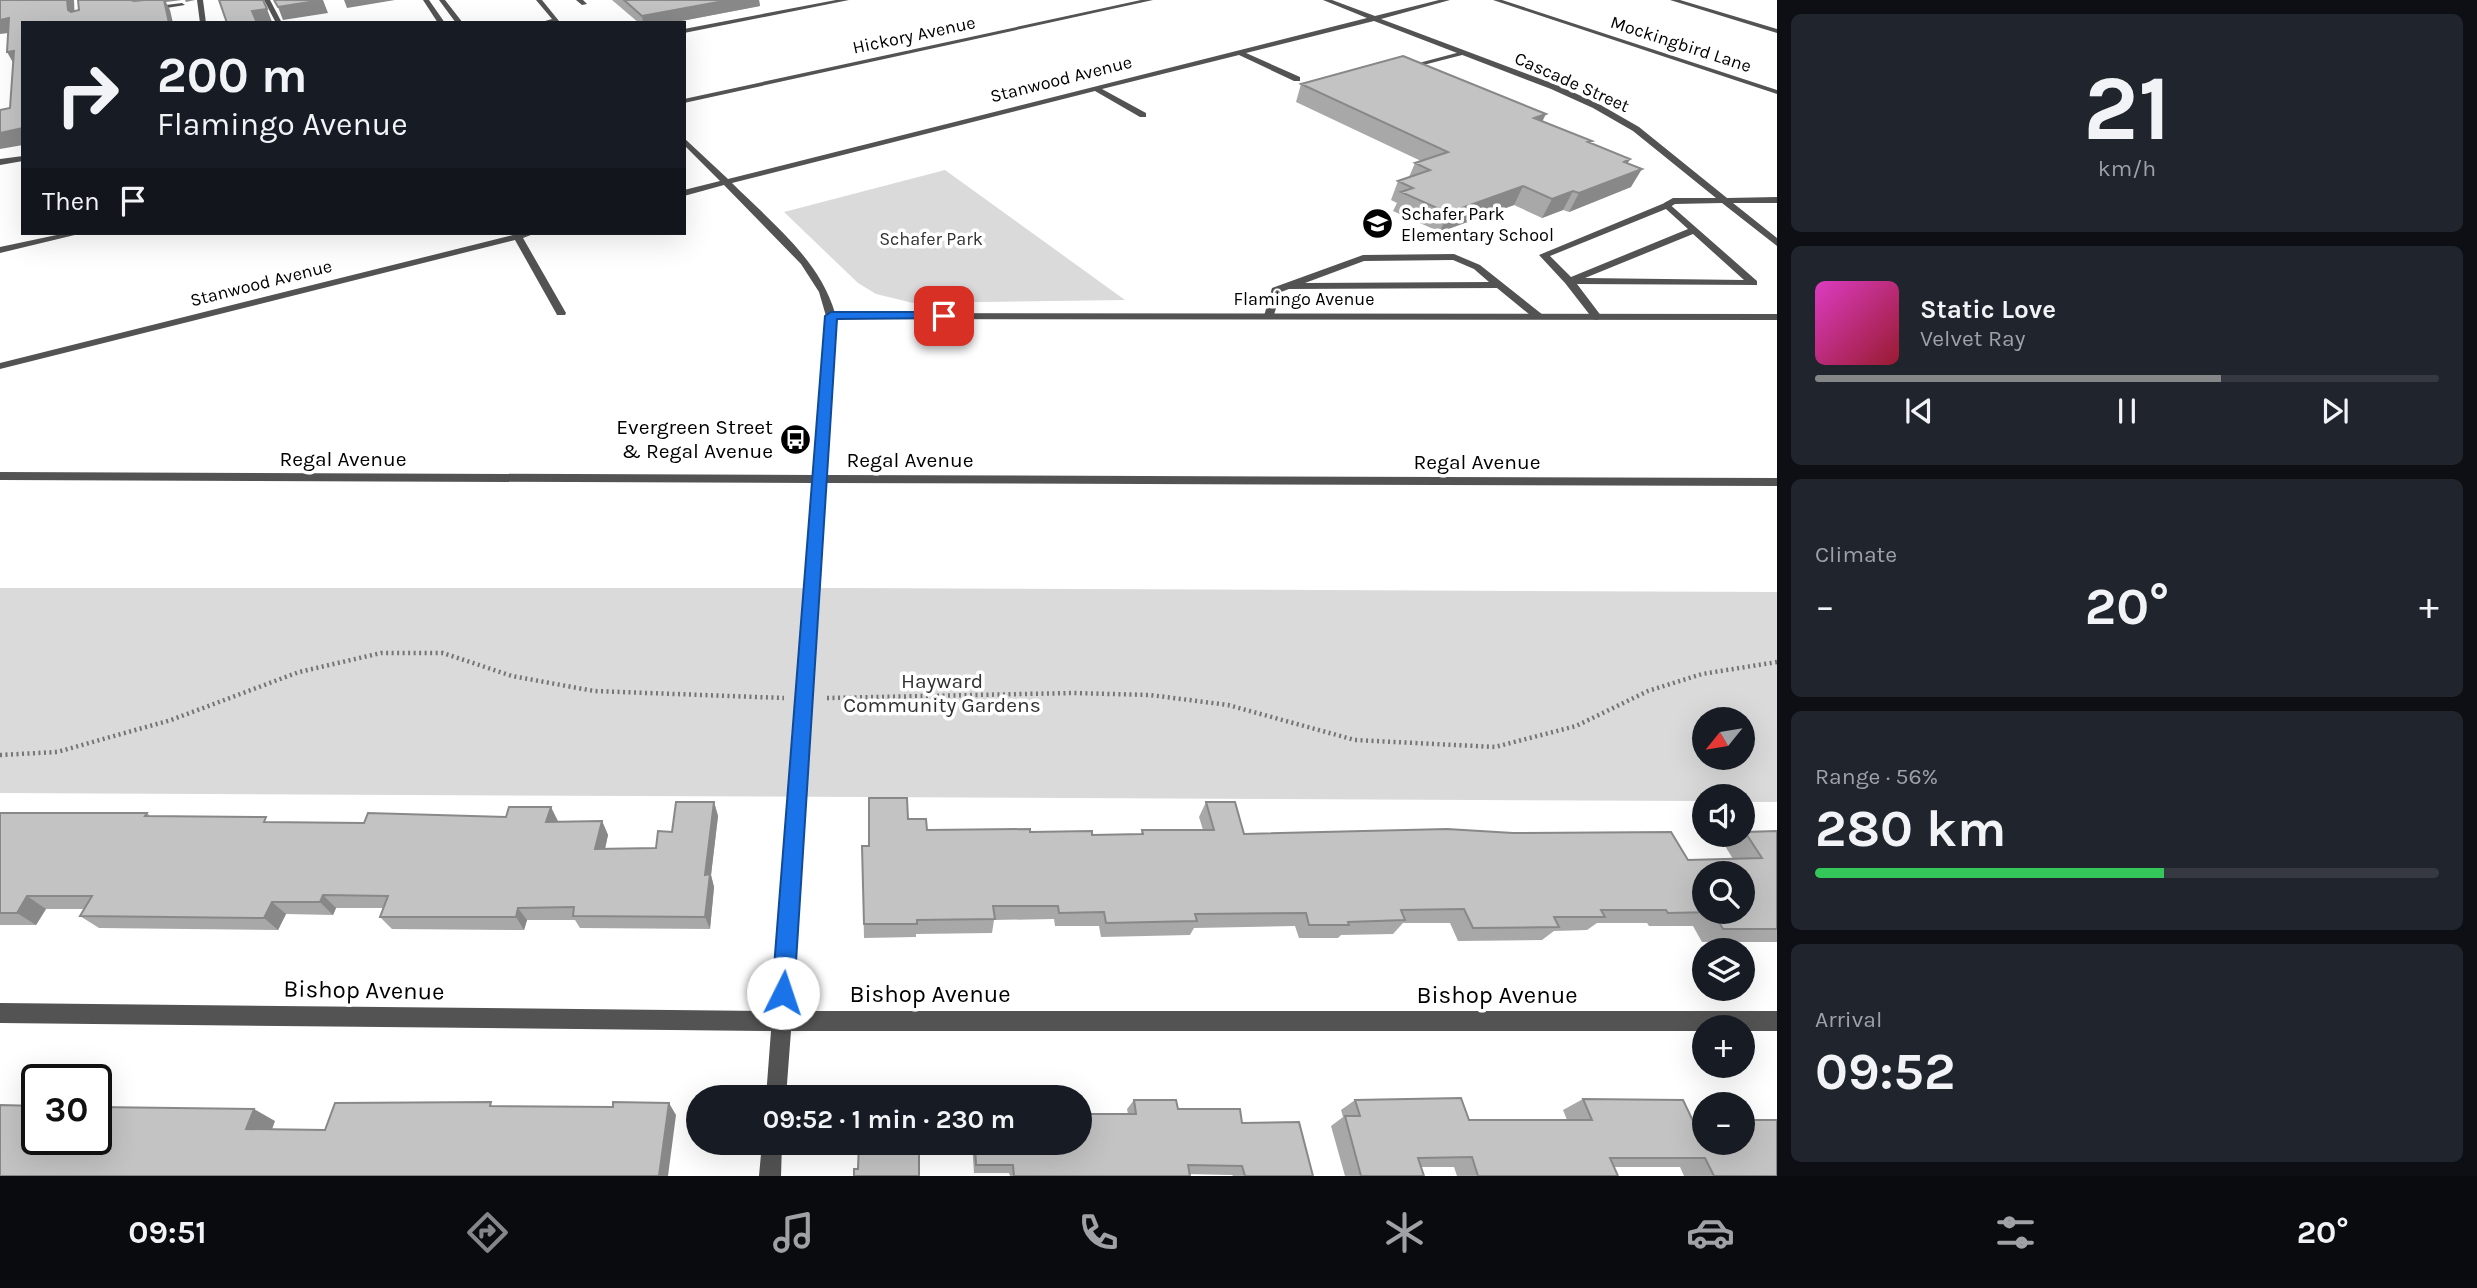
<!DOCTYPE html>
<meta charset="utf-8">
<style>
:root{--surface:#171b24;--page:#20242c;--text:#f1f3f6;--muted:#9ea1a6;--line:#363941;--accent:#858687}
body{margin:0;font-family:Karla,sans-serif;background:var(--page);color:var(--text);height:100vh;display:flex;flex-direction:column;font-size:26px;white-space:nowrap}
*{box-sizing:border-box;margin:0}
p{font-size:23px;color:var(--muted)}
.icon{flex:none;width:38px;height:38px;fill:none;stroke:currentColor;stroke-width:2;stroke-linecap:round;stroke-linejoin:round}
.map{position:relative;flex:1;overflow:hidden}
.sheet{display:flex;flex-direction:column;gap:14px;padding:14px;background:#0d0f14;width:700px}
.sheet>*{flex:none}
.top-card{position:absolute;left:21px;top:21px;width:665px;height:214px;border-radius:0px;box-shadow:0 7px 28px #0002;background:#171b24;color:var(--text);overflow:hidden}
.needle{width:46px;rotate:240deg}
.controls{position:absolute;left:1692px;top:707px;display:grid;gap:14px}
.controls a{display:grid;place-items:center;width:63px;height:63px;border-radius:50%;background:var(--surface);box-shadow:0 7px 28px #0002;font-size:35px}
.speed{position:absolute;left:21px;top:1064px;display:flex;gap:14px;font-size:35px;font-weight:700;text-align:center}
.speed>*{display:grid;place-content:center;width:91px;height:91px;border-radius:50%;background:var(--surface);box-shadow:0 7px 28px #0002;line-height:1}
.speed .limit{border:4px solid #111;border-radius:10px;background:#fff;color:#111}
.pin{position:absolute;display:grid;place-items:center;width:60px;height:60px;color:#fff;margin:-30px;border-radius:14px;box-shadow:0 4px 10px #0006}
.me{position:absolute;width:77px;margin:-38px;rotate:4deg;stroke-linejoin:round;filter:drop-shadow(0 0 5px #0008)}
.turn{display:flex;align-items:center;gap:24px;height:147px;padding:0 21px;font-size:32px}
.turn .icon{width:91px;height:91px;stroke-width:2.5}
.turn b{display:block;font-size:49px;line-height:60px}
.then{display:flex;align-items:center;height:66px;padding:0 21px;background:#0003;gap:14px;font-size:26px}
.big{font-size:52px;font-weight:700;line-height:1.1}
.sheet .tile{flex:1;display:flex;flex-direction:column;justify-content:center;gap:10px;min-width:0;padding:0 24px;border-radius:10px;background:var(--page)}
.sheet .dial{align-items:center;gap:0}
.dial b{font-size:91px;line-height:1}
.song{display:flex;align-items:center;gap:21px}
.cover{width:84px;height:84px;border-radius:10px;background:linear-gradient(135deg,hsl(310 70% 55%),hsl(350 70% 35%))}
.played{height:7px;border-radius:4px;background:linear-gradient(90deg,var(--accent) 65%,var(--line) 65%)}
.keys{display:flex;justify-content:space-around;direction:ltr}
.heat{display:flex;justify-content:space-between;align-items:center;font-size:38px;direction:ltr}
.charge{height:10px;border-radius:5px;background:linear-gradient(90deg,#34c759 56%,var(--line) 0)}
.trip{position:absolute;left:686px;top:1085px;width:406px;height:70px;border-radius:35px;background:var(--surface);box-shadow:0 7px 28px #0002;font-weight:700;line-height:70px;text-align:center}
.dock{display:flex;height:112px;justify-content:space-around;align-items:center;background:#090b0e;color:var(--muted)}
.dock .icon{width:49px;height:49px}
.dock .active{color:var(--accent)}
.dock b{font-size:32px;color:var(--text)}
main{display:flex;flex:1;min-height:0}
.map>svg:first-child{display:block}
.green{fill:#dadada;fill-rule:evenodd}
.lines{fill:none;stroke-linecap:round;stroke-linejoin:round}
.path{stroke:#757575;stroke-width:4.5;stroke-dasharray:2 3.5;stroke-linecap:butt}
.service{fill:#535353;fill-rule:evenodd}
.minor{fill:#535353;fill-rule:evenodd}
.tertiary{fill:#535353;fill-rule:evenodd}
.wall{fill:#a8a8a8}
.shaded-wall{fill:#888}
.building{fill:#c3c3c3;stroke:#888;stroke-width:2;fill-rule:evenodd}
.route{fill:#1a73e8;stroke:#114b97;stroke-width:2}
.labels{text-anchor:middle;stroke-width:7;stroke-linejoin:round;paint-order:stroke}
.far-street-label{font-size:18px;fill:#000;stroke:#fff}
.far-poi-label{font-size:18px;fill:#000;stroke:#fff;text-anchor:start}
.far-park-label{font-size:18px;fill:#313131;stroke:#fff}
.poi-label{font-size:21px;fill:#000;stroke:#fff;text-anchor:end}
.street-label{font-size:21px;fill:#000;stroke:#fff}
.park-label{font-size:21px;fill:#313131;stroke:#fff}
.near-street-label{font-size:24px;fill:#000;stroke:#fff}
</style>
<main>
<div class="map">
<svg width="1777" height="1176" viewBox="0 0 1777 1176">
<rect width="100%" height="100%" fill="#fff"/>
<path class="green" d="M 945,170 L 1125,300 L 913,303 L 876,294 L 858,283 L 784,212 Z
M 0,588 L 847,588 L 1777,592 L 1777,802 L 1743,802 L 1743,796 L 1704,796 L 1704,801 L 0,793 ZM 1704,719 L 1743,719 L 1743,758 L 1704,758 Z"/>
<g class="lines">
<path class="path" d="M 827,698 L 1073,693 L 1150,695 L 1228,705 L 1355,740 L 1495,747 L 1576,726 L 1648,691 L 1702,674 L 1777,662
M 0,755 L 57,752 L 171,720 L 299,672 L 381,653 L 443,653 L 512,676 L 594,691 L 784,698"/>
<path class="service" d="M 132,0 L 138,0 L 139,7 L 142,8 L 182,3 L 185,5 L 142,12 L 134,9 Z
M 197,0 L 203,0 L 206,23 L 200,23 Z
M 264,0 L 270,0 L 282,23 L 276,23 Z
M 423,0 L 429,0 L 445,23 L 438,23 Z
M 439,0 L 445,0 L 463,23 L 456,23 Z
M 536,0 L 542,0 L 559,21 L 538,23 L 552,19 Z
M 576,0 L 583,0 L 587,4 L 582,5 Z
M 1464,51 L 1466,54 L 1404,70 L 1400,68 Z
M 1667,202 L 1757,281 L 1757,285 L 1577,284 L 1602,317 L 1597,320 L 1593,319 L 1565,283 L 1539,255 ZM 1666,209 L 1688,229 L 1571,277 L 1550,256 ZM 1693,234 L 1744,280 L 1585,278 Z
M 1454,254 L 1480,265 L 1543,315 L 1543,319 L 1535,319 L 1497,288 L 1289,289 L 1281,292 L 1273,318 L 1269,319 L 1264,316 L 1272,288 L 1363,255 ZM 1453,260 L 1474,269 L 1489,282 L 1305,283 L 1364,261 Z"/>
<path class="minor" d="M 1141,0 L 1153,0 L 684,103 L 684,99 Z
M 1323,0 L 1332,0 L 1375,16 L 1439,0 L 1450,0 L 1381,19 L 1557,85 L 1599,104 L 1639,127 L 1727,198 L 1777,197 L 1777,203 L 1733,203 L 1777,238 L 1777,246 L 1722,203 L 1675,204 L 1670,207 L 1664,207 L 1664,203 L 1673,198 L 1716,198 L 1633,131 L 1593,108 L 1551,89 L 1374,21 L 1246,53 L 1300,77 L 1300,81 L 1294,81 L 1239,55 L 1102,89 L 1146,113 L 1146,117 L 1140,117 L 1095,91 L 732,183 C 771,222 819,259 835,313 L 1777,314 L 1777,320 L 836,319 L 826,475 L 1777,478 L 1777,486 L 826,483 L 792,1011 L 1777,1011 L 1777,1031 L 1743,1031 L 1743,1027 L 1704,1027 L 1704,1031 L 791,1031 L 786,1097 L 766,1097 L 771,1031 L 0,1023 L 0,1003 L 772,1011 L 813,483 L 0,480 L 0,472 L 814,475 L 826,316 L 819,292 L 801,264 L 724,185 L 684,196 L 684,190 L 720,181 L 684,145 L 684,138 L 728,179 L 1367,18 Z
M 1493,0 L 1502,0 L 1777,90 L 1777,94 Z
M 1670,0 L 1680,0 L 1777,29 L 1777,33 Z
M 66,233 L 83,233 L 0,253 L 0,247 Z
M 521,233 L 536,233 L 523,238 L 566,313 L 565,315 L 557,315 L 556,313 L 515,240 L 0,369 L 0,363 Z
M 762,1143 L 782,1143 L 781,1176 L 759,1176 Z"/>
<path class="tertiary" d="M 836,0 L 849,0 L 684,33 L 684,29 Z
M 23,156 L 23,161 L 0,165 L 0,159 Z"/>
</g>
<path class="wall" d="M 612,0 L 759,0 L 760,6 L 671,23 L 639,23 Z
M 1301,84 L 1542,121 L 1592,141 L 1591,143 L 1628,163 L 1631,187 L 1569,212 L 1563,210 L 1542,218 L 1514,205 L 1440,232 L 1393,211 L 1397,203 L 1391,200 L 1398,181 L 1409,177 L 1415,163 L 1421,161 L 1296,102 Z
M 714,802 L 718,816 L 711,875 L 714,887 L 710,929 L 580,928 L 575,920 L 527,920 L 524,930 L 392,929 L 380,917 L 383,908 L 336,908 L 333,915 L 286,914 L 278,930 L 99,928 L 80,916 L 85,909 L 46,909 L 36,925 L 0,925 L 0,813 L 147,813 L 150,816 L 271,822 L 364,823 L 558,821 L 602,821 L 608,835 L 605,849 L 656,848 L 672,832 Z
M 1206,802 L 1244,834 L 1688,860 L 1733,859 L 1725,846 L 1741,835 L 1743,835 L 1745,832 L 1777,831 L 1777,942 L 1702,942 L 1693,926 L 1649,926 L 1647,923 L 1597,923 L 1587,930 L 1554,931 L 1542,940 L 1458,941 L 1450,923 L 1403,923 L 1393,934 L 1341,935 L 1338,938 L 1299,938 L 1295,926 L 1194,928 L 1190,935 L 1101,937 L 1099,926 L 1055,926 L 1054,919 L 994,920 L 992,933 L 916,934 L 916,937 L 864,938 L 862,846 L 869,846 L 908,819 L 927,830 L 1030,832 L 1092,835 L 1141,834 L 1142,830 L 1203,830 L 1199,817 Z
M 1583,1099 L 1693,1121 L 1777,1176 L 1684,1176 L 1680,1167 L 1614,1167 L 1618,1176 L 1457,1176 L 1454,1167 L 1421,1167 L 1424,1176 L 1345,1176 L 1331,1126 L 1343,1117 L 1341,1110 L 1355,1100 L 1469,1120 L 1567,1120 L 1563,1110 Z
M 1134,1100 L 1242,1123 L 1313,1176 L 1233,1176 L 1232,1175 L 1190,1174 L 1190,1176 L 1010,1176 L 1009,1173 L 974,1173 L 972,1143 L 1080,1143 L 1080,1118 L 1082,1114 L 1128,1114 L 1127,1109 Z"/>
<path class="shaded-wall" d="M 67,0 L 74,0 L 75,23 L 68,10 Z
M 140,0 L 182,0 L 166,2 L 170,10 L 173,23 L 169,23 L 142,5 Z
M 185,0 L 195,0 L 186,2 Z
M 323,0 L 328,13 L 283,20 L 278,7 Z
M 344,0 L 395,0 L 347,8 Z
M 729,0 L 759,0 L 760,6 L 671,23 L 643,23 L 642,16 Z
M 267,9 L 272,22 L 257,23 L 252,11 Z
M 9,18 L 17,32 L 0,34 L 0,20 Z
M 14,51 L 15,66 L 7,52 Z
M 1546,114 L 1537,132 L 1534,118 Z
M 23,128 L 23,145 L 0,149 L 0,133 Z
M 1630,159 L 1620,178 L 1642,169 L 1631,187 L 1569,212 L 1579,193 L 1624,162 Z
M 1523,186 L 1514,205 L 1440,232 L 1448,213 Z
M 1573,191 L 1563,210 L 1542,218 L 1552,199 Z
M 714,802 L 718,816 L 711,875 L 714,887 L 710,929 L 705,917 L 705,875 Z
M 551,807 L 558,821 L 553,835 L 546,822 Z
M 602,821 L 608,835 L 602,862 L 595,849 Z
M 323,895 L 336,908 L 333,915 L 320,902 Z
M 27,896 L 46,909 L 36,925 L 17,913 Z
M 272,902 L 286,914 L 278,930 L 264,918 Z
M 518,908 L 527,920 L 524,930 L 516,917 Z
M 669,1103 L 676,1115 L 668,1176 L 659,1176 Z
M 254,1109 L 275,1121 L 268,1141 L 246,1129 Z"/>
<path class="building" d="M 0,0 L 67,0 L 68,10 L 71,12 L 79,10 L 78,0 L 131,0 L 134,1 L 144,0 L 164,0 L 169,23 L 23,23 L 23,128 L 0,133 L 0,110 L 10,108 L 14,51 L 7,52 L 9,18 L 0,20 Z
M 219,0 L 263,0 L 267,9 L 252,11 L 257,23 L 227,23 Z
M 274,0 L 322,0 L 278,7 Z
M 624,0 L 729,0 L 642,16 Z
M 1403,56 L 1546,114 L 1534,118 L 1592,141 L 1588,142 L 1630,159 L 1624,162 L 1642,169 L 1579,193 L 1573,191 L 1552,199 L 1523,186 L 1448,213 L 1401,192 L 1413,188 L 1398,181 L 1430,170 L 1415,163 L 1448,152 L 1301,84 Z
M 869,798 L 907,798 L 908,819 L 926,819 L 927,830 L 1030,829 L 1030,832 L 1092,831 L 1092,835 L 1143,834 L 1142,830 L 1214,830 L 1206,802 L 1235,802 L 1244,834 L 1447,829 L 1513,833 L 1671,832 L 1688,860 L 1762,858 L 1745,832 L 1777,831 L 1777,929 L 1723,929 L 1713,912 L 1668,913 L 1666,910 L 1601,910 L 1605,917 L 1554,917 L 1559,927 L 1473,928 L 1464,909 L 1401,910 L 1405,920 L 1348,922 L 1349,925 L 1309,925 L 1306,913 L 1195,914 L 1197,921 L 1106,923 L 1104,912 L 1059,913 L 1058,906 L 993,906 L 995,919 L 917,920 L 917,924 L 864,924 L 862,846 L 869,846 ZM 1704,873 L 1743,873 L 1743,912 L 1704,912 Z
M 676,802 L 714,802 L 705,875 L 710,874 L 705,917 L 573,916 L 574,907 L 518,908 L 516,917 L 380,917 L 388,896 L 323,895 L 320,902 L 272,902 L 264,918 L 80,916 L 92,896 L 27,896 L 17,913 L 0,913 L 0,813 L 147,813 L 145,816 L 266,817 L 264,822 L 364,823 L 368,813 L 506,817 L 509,807 L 551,807 L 546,822 L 602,821 L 595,849 L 656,848 L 658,831 L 672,832 Z
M 1461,1098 L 1469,1120 L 1592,1120 L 1583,1099 L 1683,1100 L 1693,1121 L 1704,1121 L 1704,1143 L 1743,1143 L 1743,1120 L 1777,1120 L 1777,1176 L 1714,1176 L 1705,1158 L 1610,1158 L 1618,1176 L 1478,1176 L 1472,1157 L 1418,1158 L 1424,1176 L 1361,1176 L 1345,1116 L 1360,1116 L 1355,1100 Z
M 1134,1100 L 1176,1100 L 1178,1109 L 1240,1109 L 1242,1123 L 1299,1122 L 1313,1176 L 1245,1176 L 1242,1166 L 1188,1165 L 1190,1176 L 1014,1176 L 1013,1165 L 976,1165 L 975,1143 L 1080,1143 L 1080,1122 L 1083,1122 L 1082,1114 L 1136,1114 Z
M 491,1102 L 490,1106 L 613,1107 L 613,1102 L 669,1103 L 659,1176 L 0,1176 L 0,1105 L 37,1106 L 37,1139 L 96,1139 L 96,1107 L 254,1109 L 246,1129 L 325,1130 L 335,1103 Z
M 859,1143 L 919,1143 L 919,1176 L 854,1176 L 854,1169 L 858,1169 Z"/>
<path class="route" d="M 944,312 L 950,316 L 948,318 L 837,319 L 794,993 L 791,1001 L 783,1004 L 776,1001 L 772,993 L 825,316 L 831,312 Z"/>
<defs>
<symbol id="school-disc" viewBox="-11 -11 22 22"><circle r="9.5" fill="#000" stroke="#fff"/><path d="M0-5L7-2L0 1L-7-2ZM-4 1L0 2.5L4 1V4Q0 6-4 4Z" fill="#fff"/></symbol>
<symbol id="bus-disc" viewBox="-11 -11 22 22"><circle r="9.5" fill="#000" stroke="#fff"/><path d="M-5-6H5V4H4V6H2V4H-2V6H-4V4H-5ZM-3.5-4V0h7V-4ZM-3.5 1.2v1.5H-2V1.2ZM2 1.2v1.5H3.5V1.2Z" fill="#fff"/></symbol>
</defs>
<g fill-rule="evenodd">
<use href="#school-disc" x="1360" y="206" width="35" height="35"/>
<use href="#bus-disc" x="778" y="422" width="35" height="35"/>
</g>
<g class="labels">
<g class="far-street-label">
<text transform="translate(914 35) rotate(-12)" y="6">Hickory Avenue</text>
<text transform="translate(1681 44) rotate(18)" y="6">Mockingbird Lane</text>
<text transform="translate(1061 79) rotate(-14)" y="6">Stanwood Avenue</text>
<text transform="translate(1572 82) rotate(24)" y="6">Cascade Street</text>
<text transform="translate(261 283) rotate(-14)" y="6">Stanwood Avenue</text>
<text x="1304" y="305">Flamingo Avenue</text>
</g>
<g class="far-poi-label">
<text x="1401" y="220">Schafer Park<tspan x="1401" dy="21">Elementary School</tspan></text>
</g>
<g class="far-park-label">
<text x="931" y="245">Schafer Park</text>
</g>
<g class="poi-label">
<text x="773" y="434">Evergreen Street<tspan x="773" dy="24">&amp; Regal Avenue</tspan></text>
</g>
<g class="street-label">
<text x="343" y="466">Regal Avenue</text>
<text x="910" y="467">Regal Avenue</text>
<text x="1477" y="469">Regal Avenue</text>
</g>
<g class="park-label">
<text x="942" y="688">Hayward<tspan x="942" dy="24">Community Gardens</tspan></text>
</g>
<g class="near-street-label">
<text transform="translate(364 990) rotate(1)" y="8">Bishop Avenue</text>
<text x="930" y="1002">Bishop Avenue</text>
<text x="1497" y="1003">Bishop Avenue</text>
</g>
</g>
</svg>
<div class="controls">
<a><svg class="needle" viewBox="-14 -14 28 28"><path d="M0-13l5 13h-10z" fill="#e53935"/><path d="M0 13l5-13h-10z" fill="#9ea1a6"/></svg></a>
<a><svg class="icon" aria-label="sound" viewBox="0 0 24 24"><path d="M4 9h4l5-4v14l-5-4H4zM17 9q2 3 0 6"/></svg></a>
<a><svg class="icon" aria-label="search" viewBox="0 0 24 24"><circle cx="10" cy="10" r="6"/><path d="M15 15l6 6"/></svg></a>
<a><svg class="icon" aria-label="layers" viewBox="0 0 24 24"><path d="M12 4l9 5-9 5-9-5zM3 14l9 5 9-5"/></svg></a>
<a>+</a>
<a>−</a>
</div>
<div class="speed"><div class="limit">30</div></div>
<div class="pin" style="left:944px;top:316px;background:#d93025"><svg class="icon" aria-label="arrive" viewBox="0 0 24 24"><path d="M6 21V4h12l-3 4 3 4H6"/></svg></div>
<svg class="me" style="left:783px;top:993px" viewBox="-20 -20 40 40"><circle r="19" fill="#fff"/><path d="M0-13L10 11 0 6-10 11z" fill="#1a73e8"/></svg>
<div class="trip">09:52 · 1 min · 230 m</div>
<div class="top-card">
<div class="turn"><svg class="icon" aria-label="right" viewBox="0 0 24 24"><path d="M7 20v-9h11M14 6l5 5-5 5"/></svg><div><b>200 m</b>Flamingo Avenue</div></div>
<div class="then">Then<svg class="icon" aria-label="arrive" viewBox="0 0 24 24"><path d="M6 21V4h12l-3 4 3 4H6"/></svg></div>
</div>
</div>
<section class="sheet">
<div class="tile dial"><b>21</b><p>km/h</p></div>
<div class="tile">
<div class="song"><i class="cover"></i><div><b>Static Love</b><p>Velvet Ray</p></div></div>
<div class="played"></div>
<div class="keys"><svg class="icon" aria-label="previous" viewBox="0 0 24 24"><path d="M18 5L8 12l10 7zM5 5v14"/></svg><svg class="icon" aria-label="pause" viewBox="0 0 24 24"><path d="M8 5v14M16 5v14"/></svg><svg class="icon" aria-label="next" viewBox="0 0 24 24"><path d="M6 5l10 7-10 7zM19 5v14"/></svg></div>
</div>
<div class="tile"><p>Climate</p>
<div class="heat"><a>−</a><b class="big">20°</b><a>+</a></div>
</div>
<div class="tile"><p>Range · 56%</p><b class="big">280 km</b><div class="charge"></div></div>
<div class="tile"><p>Arrival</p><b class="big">09:52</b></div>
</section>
</main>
<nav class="dock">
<b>09:51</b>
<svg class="icon active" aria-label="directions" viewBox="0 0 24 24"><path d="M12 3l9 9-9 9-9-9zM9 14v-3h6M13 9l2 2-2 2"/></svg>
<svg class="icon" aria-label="music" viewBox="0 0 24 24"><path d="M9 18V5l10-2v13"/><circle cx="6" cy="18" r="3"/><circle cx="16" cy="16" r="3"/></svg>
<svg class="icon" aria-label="phone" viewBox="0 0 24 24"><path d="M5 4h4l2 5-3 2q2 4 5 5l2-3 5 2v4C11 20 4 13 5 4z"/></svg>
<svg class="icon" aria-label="climate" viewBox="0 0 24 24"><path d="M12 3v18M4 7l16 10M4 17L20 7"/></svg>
<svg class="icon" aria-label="car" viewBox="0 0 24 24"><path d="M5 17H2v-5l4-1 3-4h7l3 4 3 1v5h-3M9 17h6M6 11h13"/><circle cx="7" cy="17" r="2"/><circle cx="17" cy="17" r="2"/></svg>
<svg class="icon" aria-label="filters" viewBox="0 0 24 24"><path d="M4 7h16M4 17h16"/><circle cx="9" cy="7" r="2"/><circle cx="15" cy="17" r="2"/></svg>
<b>20°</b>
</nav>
